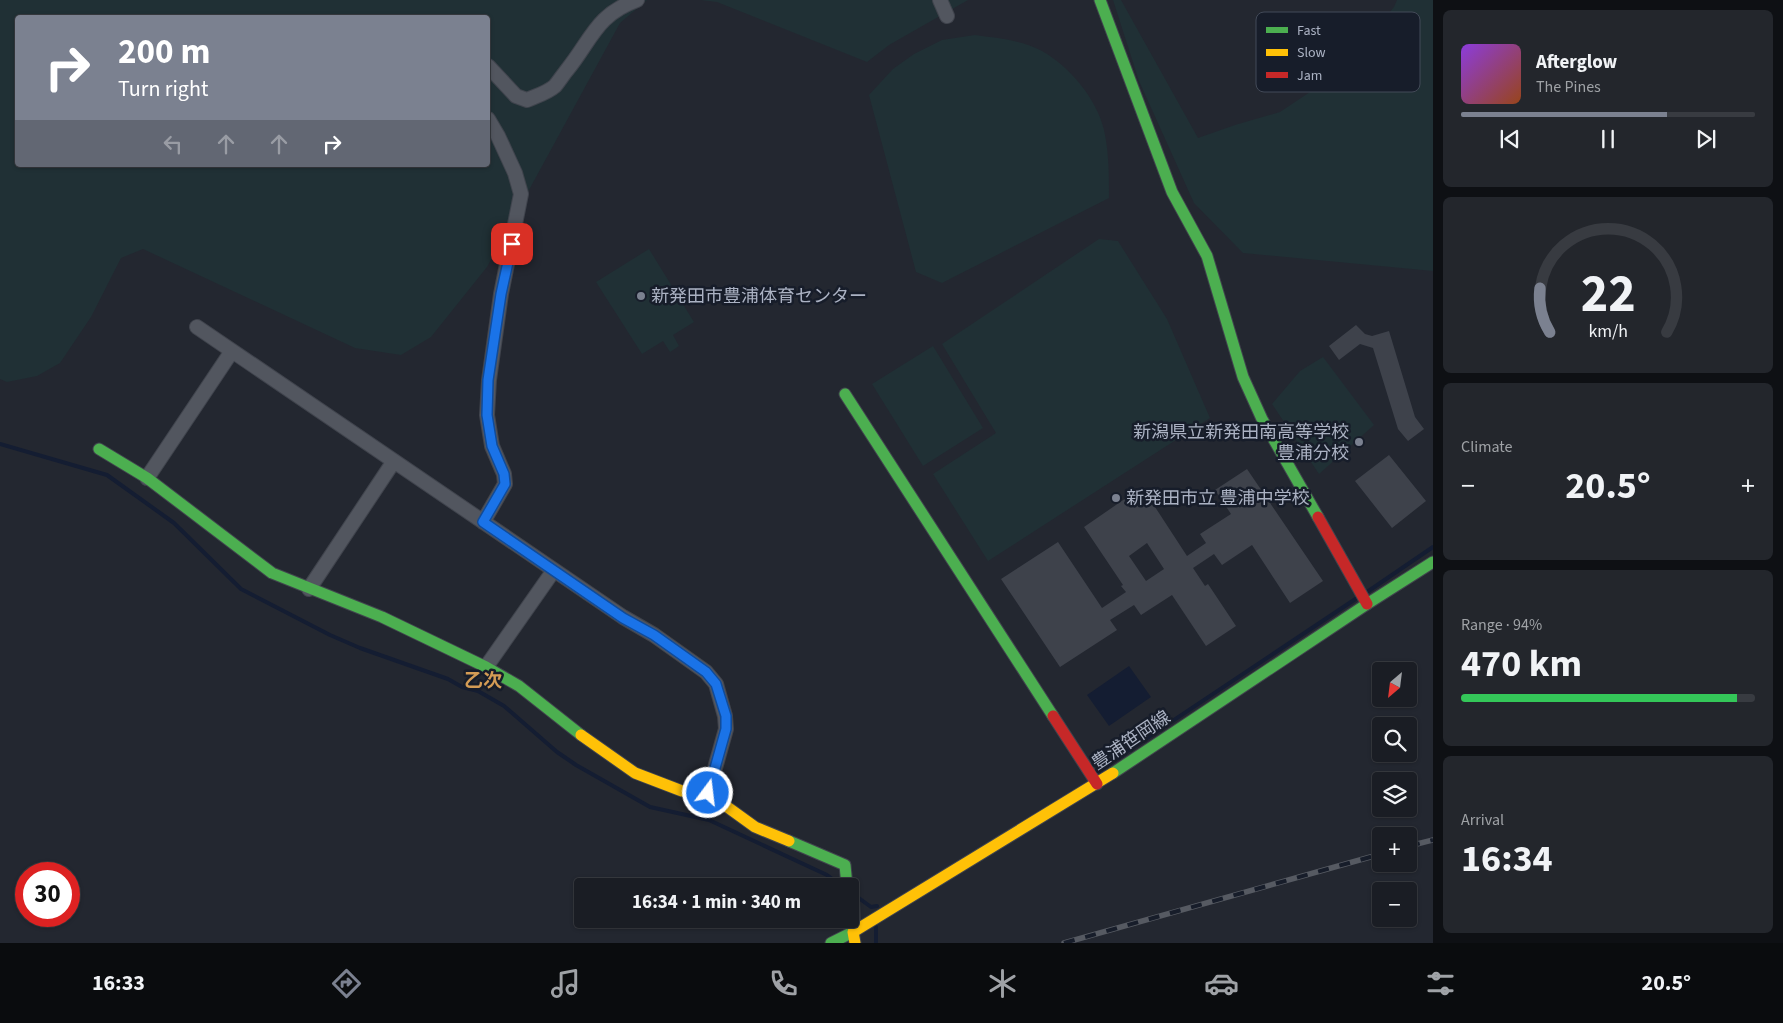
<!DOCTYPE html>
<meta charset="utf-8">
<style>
:root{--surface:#1a1d24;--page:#23262c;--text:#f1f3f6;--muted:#9fa2a6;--line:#383b41;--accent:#7b8190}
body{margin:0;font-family:"Source Sans 3","Noto Sans JP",sans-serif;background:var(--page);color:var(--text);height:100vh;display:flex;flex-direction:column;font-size:19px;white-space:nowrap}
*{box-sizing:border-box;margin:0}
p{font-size:16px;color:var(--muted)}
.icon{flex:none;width:28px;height:28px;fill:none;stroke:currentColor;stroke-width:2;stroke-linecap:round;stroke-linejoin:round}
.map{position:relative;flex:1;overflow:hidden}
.sheet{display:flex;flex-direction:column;gap:10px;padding:10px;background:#0e1014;width:350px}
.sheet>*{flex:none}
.guide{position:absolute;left:15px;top:15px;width:475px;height:152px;border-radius:5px;box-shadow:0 1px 4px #0004,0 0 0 1px var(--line);background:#7b8190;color:#fff;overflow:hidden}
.needle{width:32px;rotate:208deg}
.tools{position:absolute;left:1372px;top:662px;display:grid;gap:10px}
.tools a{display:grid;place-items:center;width:45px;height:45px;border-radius:5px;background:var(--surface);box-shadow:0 1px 4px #0004,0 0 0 1px var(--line);font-size:25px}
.speed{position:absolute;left:15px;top:862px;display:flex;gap:10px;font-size:25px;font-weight:700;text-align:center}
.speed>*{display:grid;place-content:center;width:65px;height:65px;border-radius:50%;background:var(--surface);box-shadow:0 1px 4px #0004,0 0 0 1px var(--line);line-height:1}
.speed .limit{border:8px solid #d22;background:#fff;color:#111}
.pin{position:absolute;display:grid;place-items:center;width:42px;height:42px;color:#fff;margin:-21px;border-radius:10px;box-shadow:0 2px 8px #0006}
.me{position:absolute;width:55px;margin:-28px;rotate:15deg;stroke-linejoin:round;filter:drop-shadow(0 0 4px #0008)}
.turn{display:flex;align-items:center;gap:18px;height:105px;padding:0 20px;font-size:22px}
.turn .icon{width:65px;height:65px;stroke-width:2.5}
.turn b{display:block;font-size:35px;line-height:42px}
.lanes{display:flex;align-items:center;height:48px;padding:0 20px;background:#0003;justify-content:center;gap:25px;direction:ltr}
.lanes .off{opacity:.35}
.big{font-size:38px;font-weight:700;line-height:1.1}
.sheet .widget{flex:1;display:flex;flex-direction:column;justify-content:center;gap:8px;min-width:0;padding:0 18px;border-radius:8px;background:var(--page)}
.sheet .dial{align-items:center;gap:0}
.dial svg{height:130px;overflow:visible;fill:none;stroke:var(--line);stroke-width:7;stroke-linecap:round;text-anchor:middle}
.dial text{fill:var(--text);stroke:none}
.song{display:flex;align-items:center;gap:15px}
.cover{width:60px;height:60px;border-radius:8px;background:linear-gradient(135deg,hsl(270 70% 55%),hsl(20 70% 35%))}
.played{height:5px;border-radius:2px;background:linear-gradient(90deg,var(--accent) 70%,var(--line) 70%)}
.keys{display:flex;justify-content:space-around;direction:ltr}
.heat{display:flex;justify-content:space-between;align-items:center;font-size:28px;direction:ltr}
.charge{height:8px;border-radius:4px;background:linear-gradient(90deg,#34c759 94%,var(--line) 0)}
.trip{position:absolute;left:574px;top:878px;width:285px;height:50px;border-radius:5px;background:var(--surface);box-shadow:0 1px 4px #0004,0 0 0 1px var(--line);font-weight:700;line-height:50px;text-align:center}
.menu{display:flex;height:80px;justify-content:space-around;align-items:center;background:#0a0c0e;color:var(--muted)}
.menu .icon{width:35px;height:35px}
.menu .selected{color:var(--accent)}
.menu b{font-size:22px;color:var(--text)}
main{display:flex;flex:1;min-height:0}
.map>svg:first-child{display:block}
.green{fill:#203035;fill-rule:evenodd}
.water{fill:#141d32}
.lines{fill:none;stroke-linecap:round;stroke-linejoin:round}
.stream{stroke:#141d32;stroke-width:4}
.building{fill:#3e424b;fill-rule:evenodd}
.street-casing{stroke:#40444d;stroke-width:16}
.fast-casing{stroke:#40444d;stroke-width:13}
.slow-casing{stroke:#40444d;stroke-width:13}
.jam-casing{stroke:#40444d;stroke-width:13}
.street{stroke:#52565f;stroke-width:14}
.fast{stroke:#4caf50;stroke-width:11}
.slow{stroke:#ffc107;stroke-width:11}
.jam{stroke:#c62828;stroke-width:11}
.rail-casing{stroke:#565a62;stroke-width:5.5}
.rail{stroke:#171d2a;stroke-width:4;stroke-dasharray:11;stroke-linecap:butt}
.route-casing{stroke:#114b97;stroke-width:12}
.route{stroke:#1a73e8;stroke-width:9}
.poi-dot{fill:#7b8190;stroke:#171d2a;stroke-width:2}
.labels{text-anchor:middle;stroke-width:5;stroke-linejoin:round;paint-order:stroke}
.poi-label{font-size:18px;fill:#abb2c3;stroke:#171d2a;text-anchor:start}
.street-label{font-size:18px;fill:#abb2c3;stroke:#171d2a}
.neighbourhood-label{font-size:19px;font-weight:bold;fill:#d49c55;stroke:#171d2a}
.key{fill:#171d2a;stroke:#434a58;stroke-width:1}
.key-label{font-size:14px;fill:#abb2c3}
</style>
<main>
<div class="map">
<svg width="1433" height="943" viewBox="0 0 1433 943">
<rect width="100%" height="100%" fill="#232730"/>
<path class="green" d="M 0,0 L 647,0 L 620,23 L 487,267 L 431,337 L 401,355 L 355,348 L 143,249 L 121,258 L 91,317 L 60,363 L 37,376 L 7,382 L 0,379 ZM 18,18 L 488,18 L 488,165 L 18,165 Z
M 701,0 L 968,0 L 889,45 L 867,62 L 717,2 Z
M 1113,0 L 1121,0 L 1198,138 L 1235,125 L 1280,112 L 1340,72 L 1394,7 L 1397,0 L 1433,0 L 1433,271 L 1243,253 L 1194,203 L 1139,81 Z
M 975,35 C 997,38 1022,40 1042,51 C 1069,66 1097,99 1104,130 C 1109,152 1109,175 1109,198 L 942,283 L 916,272 L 869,95 L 893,69 L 914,54 L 942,40 Z
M 1099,239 L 1118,241 L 1167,319 L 1210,418 L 988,561 L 933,474 L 996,433 L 942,344 Z
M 649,249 L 694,322 L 673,335 L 679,346 L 670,352 L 663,341 L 642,354 L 596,282 Z
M 933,346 L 983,428 L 923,466 L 872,384 Z
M 1323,357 L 1374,425 L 1319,474 L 1272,404 L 1300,371 Z"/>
<path class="water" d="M 1129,666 L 1151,697 L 1109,726 L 1087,695 Z"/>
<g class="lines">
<path class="stream" d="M 0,444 L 107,475 L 174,523 L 241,589 L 330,635 L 360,648 L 448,679 L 462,687 L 478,691 L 504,706 L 557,752 L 576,765 L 650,807 L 709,820 L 827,875 L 839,884
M 1367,592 L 1433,547
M 1096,772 L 1357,598
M 856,896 L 871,907 L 877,906
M 876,927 L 876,943"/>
</g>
<path class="building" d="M 1356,325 L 1365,334 L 1372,336 L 1389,331 L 1415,417 L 1424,429 L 1408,441 L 1398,429 L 1373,348 L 1360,344 L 1339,360 L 1329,346 Z
M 1389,455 L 1426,501 L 1392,528 L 1355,481 Z
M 1247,469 L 1323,581 L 1290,603 L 1252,545 L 1222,565 L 1214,554 L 1193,568 L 1205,586 L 1208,584 L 1236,626 L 1206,646 L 1172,595 L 1141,615 L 1134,605 L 1110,620 L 1117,630 L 1060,667 L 1001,579 L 1058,542 L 1102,608 L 1126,592 L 1121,586 L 1123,585 L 1084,527 L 1142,487 L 1187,556 L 1206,543 L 1200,534 L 1231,514 L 1215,490 ZM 1147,543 L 1164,569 L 1146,581 L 1129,556 Z"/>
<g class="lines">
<defs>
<path id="street" d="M 940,0 L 947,16
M 488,66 L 516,96 L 527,100 C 536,96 547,93 555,86 C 559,81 563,75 567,70 C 592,39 596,15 637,0
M 197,327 L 554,570 L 623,617 L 654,635 L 706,672 L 716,684 L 725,716 L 726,729 L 708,793
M 147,478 L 232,351
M 483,522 L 505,484 L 504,474 L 492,446 L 487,415 L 489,380 L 501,294 L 521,194 L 515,173 L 498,136 L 488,119
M 309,589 L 394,461
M 486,667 L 554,570
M 850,895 L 852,900 L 853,932"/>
<path id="fast" d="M 1100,0 L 1172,192 L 1207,256 L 1243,377 L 1262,419 L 1318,517
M 845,394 L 1053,716
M 99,449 L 147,478 L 272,573 L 382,617 L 486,667 L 519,686 L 581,735
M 1113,773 L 1367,604 L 1433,562
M 789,841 L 845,865 L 847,886
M 831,943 L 853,932"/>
<path id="slow" d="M 581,735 L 635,773 L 682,791 L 708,793 L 755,827 L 789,841
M 855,943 L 853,932 L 1113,773"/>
<path id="jam" d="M 1318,517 L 1367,604
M 1053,716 L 1097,784"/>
</defs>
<use href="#street" class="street-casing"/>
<use href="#fast" class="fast-casing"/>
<use href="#slow" class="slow-casing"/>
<use href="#jam" class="jam-casing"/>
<use href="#street" class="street"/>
<use href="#fast" class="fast"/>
<use href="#slow" class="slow"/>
<use href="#jam" class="jam"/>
<defs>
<path id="rail" d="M 1409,846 L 1433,840
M 1064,943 L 1381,854"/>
</defs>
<use href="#rail" class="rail-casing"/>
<use href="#rail" class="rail"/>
</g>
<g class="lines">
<defs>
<path id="route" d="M 512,244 L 501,294 L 488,380 L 487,415 L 492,446 L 504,474 L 505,484 L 483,522 L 623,618 L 654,635 L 706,672 L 716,684 L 726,716 L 726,729 L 708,793"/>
</defs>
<use href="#route" class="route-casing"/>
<use href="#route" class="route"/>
</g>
<g class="poi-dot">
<circle cx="641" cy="296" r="5"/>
<circle cx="1359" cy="442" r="5"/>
<circle cx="1116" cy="498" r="5"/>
</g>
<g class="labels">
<g class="poi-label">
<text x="651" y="302">新発田市豊浦体育センター</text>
<text x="1349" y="438" text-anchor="end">新潟県立新発田南高等学校<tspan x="1349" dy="21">豊浦分校</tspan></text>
<text x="1126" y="504">新発田市立 豊浦中学校</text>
</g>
<g class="street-label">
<text transform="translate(1131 740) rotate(-34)" y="6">豊浦笹岡線</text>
</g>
<g class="neighbourhood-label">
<text x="483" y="687">乙次</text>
</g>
</g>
<rect x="1256" y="12" width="164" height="80" rx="8" class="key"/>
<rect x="1266" y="27" width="22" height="6" fill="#4caf50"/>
<rect x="1266" y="49" width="22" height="7" fill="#ffc107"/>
<rect x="1266" y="72" width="22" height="6" fill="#c62828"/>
<g class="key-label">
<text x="1297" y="35">Fast</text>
<text x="1297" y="57">Slow</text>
<text x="1297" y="80">Jam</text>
</g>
</svg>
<div class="tools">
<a><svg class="needle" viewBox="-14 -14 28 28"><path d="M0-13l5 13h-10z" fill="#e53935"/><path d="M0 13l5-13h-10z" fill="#9fa2a6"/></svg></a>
<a><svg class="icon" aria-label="search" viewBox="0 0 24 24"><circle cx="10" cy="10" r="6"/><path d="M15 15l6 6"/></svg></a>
<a><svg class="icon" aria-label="layers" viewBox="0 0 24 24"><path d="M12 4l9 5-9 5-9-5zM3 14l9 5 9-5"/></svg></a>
<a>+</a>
<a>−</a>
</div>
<div class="speed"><div class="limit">30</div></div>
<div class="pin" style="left:512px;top:244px;background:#d93025"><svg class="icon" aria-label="arrive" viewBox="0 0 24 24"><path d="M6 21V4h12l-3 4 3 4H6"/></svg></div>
<svg class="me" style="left:708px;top:793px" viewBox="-20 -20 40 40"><circle r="17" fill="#1a73e8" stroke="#fff" stroke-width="3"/><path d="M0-11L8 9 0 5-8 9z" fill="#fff"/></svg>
<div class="trip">16:34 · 1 min · 340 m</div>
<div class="guide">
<div class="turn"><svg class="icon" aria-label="right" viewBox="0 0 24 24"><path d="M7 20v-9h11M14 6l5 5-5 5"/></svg><div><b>200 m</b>Turn right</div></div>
<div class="lanes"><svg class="icon off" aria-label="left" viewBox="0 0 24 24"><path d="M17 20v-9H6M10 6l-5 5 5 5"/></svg><svg class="icon off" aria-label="ahead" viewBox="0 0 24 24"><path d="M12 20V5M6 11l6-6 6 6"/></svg><svg class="icon off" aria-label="ahead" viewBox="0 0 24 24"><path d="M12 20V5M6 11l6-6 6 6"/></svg><svg class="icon" aria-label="right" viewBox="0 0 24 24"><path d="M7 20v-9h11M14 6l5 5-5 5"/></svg></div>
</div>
</div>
<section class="sheet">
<div class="widget">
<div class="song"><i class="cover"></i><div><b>Afterglow</b><p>The Pines</p></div></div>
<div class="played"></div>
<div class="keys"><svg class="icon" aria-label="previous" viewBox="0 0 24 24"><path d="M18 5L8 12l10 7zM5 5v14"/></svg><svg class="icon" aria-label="pause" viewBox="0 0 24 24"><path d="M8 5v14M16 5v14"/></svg><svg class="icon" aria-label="next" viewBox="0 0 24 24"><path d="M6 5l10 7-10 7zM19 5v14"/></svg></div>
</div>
<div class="widget dial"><svg viewBox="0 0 100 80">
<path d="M14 69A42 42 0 1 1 86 69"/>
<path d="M14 69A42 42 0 0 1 8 42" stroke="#7b8190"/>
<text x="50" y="56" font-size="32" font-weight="700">22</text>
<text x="50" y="72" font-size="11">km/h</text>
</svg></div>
<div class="widget"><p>Climate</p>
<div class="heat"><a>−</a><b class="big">20.5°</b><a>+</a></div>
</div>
<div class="widget"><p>Range · 94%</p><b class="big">470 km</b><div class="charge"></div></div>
<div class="widget"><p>Arrival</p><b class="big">16:34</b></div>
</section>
</main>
<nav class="menu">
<b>16:33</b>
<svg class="icon selected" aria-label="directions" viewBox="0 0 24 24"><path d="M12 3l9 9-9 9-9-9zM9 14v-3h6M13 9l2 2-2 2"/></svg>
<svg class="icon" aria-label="music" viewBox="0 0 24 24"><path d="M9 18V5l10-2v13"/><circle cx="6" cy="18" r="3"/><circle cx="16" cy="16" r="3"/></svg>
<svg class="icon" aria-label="phone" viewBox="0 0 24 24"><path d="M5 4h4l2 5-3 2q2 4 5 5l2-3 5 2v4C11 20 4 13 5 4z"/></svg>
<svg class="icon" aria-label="climate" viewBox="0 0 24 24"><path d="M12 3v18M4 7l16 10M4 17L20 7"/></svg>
<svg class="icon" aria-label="car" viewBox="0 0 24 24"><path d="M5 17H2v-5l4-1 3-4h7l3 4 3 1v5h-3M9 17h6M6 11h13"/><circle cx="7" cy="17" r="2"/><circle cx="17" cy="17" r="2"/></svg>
<svg class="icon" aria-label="filters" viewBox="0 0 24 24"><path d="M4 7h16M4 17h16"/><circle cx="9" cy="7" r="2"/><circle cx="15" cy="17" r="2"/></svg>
<b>20.5°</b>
</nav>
